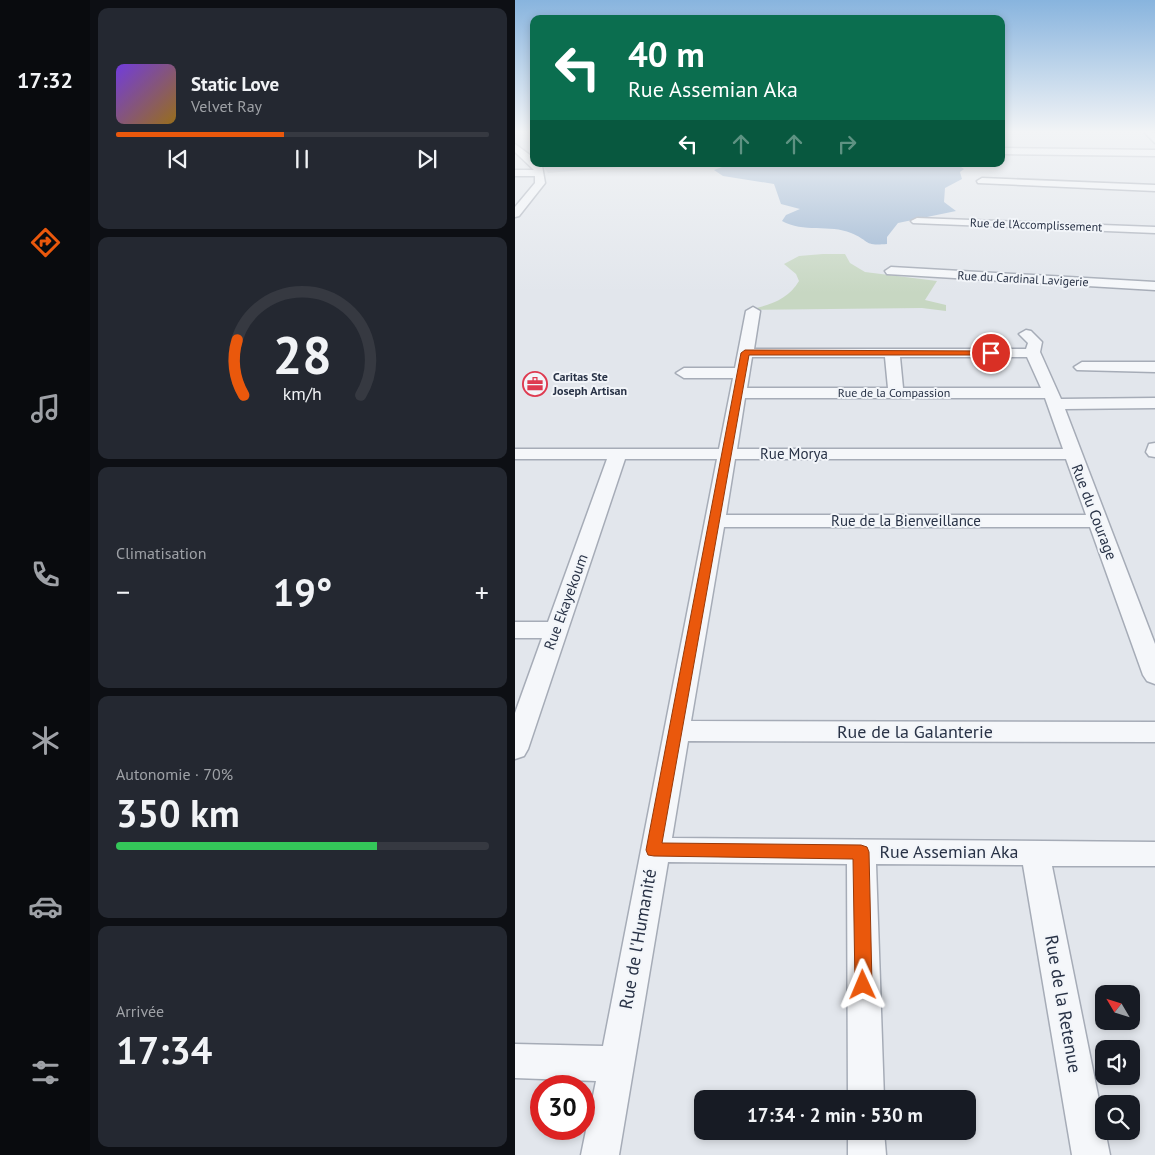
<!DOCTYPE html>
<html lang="fr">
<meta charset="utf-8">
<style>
:root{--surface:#171b24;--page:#242831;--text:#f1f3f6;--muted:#9ea1a6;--line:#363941;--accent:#ea580c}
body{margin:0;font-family:"PT Sans",sans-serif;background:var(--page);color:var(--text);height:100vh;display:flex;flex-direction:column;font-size:19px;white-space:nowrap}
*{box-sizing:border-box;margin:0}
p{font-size:16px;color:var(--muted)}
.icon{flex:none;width:28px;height:28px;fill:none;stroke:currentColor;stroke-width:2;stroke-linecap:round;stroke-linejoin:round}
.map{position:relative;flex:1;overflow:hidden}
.side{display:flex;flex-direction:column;gap:8px;padding:8px;background:#0d0f14;width:425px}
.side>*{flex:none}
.top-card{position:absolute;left:15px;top:15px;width:475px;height:152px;border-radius:10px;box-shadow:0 2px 8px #0003;background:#0b6e4f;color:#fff;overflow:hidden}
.needle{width:32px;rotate:308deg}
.controls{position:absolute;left:580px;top:985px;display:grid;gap:10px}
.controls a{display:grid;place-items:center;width:45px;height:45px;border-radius:10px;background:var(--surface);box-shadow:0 2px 8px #0003;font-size:25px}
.speed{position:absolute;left:15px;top:1075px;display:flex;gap:10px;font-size:25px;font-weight:700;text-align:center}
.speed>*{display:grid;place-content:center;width:65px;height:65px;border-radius:50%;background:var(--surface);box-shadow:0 2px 8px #0003;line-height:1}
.speed .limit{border:8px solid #d22;background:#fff;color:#111}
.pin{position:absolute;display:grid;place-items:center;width:42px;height:42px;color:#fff;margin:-21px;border:2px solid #fff;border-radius:50%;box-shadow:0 1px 5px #0007}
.me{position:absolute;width:55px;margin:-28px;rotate:359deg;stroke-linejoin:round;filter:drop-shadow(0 0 4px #0008)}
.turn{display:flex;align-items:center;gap:18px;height:105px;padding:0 15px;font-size:22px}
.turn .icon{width:65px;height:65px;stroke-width:2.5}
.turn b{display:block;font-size:35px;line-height:42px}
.lanes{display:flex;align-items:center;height:48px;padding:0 15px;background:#0003;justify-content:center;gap:25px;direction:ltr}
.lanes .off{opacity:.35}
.big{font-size:38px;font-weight:800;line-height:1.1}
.side .widget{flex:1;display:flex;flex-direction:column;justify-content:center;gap:8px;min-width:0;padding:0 18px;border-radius:10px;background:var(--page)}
.side .dial{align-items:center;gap:0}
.dial svg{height:130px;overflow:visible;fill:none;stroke:var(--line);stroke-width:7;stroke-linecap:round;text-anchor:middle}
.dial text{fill:var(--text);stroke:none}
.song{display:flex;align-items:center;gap:15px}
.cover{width:60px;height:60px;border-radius:8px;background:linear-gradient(135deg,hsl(260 70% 55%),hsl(40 70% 35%))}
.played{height:5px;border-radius:2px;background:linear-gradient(90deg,var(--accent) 45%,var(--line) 45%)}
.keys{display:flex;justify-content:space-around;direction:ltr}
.heat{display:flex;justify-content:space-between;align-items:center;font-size:28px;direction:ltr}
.charge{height:8px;border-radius:4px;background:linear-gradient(90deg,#34c759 70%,var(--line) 0)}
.trip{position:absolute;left:179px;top:1090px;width:282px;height:50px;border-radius:10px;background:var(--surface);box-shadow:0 2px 8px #0003;font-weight:800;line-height:50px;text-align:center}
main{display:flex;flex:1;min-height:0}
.menu{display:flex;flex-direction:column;width:90px;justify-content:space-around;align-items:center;background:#090b0e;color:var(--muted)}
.menu .icon{width:35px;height:35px}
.menu .on{color:var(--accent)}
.menu b{font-size:22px;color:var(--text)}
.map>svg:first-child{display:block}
.built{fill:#d0d5de}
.green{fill:#c7d7c2}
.water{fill:#99b3d0}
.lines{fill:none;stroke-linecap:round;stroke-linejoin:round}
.street-casing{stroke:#a6acb7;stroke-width:3}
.street{fill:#f5f7fa;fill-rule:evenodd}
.route{fill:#ea580c;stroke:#983908}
.labels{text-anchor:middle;stroke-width:4;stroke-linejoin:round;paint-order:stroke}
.far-street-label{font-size:12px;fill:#283246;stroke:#f2f5f9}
.far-poi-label{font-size:12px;font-weight:bold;fill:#283246;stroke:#f2f5f9;text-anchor:start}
.street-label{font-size:15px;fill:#283246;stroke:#f2f5f9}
.near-street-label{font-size:18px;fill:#283246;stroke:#f2f5f9}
</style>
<main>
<nav class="menu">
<b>17:32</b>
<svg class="icon on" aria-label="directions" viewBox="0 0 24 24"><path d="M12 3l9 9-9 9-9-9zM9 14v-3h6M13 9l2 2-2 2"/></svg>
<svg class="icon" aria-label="music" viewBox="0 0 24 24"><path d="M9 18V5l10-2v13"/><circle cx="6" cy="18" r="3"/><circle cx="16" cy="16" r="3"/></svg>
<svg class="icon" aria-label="phone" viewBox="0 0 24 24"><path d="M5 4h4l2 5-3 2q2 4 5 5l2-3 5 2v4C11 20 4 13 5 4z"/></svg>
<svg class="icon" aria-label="climate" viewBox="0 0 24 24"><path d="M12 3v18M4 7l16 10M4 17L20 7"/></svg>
<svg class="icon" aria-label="car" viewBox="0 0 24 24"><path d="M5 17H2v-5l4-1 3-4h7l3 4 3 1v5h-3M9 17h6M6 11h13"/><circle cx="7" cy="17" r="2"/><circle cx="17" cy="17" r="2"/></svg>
<svg class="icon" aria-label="filters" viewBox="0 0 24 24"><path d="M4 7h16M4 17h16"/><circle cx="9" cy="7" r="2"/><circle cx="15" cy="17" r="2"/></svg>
</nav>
<section class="side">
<div class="widget">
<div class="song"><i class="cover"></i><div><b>Static Love</b><p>Velvet Ray</p></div></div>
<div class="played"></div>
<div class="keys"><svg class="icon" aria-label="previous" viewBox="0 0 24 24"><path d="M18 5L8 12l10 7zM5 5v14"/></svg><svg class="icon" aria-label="pause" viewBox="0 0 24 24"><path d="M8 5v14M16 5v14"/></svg><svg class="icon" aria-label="next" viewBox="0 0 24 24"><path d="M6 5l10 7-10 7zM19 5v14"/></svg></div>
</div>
<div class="widget dial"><svg viewBox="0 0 100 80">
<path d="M14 69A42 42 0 1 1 86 69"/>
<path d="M14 69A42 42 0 0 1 10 35" stroke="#ea580c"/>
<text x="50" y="56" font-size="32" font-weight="700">28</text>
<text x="50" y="72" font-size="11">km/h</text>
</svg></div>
<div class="widget"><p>Climatisation</p>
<div class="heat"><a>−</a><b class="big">19°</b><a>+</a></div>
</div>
<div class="widget"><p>Autonomie · 70%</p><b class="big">350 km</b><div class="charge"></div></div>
<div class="widget"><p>Arrivée</p><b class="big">17:34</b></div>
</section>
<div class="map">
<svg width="640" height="1155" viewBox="0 0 640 1155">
<rect width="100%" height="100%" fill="#e2e6ec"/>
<path class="built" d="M 0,132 L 19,132 L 19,156 L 0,142 Z
M 27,164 L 142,164 L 33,173 Z"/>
<path class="green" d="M 308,254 L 330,254 L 335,263 L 350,272 L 422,281 L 410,300 L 431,305 L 431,311 L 407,308 L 232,310 C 253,306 273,300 284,281 L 281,274 L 269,264 L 284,256 Z"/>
<path class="water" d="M 215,164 L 441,164 L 449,169 L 445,172 L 447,179 L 430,188 L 429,202 L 441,211 L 383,223 L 372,237 L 372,244 C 347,246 356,241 336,233 C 315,224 288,233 267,221 L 271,215 L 285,209 L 266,204 L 259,184 L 208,176 L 199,170 Z"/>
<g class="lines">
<defs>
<path id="street" d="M 629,132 L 637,132 L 640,134 L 640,143 Z
M 0,144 L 19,158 L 19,164 L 27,166 L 30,183 L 4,216 L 0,217 L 0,207 L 20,183 L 20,176 L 0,176 L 0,170 L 19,170 L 0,152 Z
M 486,148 L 640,150 L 640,156 L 486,154 Z
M 467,178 L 640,185 L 640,191 L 463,183 L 462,181 Z
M 402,218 L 640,227 L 640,233 L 398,223 L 396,221 Z
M 376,267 L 640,282 L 640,290 L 372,274 L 370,271 Z
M 238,307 L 245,311 L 239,349 L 511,349 L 513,343 L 504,334 L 511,330 L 516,331 L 527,342 L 525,352 L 546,399 L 640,398 L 640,408 L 550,409 L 640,644 L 640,684 L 632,681 L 628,675 L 575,527 L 209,527 L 176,721 L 640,722 L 640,742 L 173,741 L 157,838 L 640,842 L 640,866 L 537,866 L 595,1155 L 557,1155 L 508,865 L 361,864 L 369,1099 L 333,1099 L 332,864 L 153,862 L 104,1155 L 66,1155 L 81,1081 L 0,1078 L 0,1044 L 88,1046 L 202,459 L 110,459 L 13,749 L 9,756 L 0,759 L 0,713 L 27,638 L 0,638 L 0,622 L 33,622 L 92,459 L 0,459 L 0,449 L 204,449 L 218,378 L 169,378 L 161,373 L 169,368 L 220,368 L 231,311 ZM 237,357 L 370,357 L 373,388 L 232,388 ZM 385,357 L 512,357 L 526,388 L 388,388 ZM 230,398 L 530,398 L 548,449 L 222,449 ZM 220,459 L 551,459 L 571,515 L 211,515 Z
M 567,362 L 640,362 L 640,372 L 562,370 L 559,367 Z
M 640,443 L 640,457 L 634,456 L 631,452 L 634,444 Z
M 333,1131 L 369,1131 L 371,1155 L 333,1155 Z"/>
</defs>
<use href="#street" class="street-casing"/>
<use href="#street" class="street"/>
</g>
<linearGradient id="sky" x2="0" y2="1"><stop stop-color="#88b4de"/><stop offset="0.45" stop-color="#f2f4f6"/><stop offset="1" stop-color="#f2f4f6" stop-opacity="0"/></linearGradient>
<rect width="640" height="293" fill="url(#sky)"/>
<path class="route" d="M 230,350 L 476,351 L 480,353 L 476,355 L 234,355 L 147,843 L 346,845 L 352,847 L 354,852 L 357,985 L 355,991 L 348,993 L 342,991 L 340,985 L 338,859 L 139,856 L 133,855 L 131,850 L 226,353 Z"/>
<defs>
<symbol id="office-ring" viewBox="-11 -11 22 22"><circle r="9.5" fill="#f2f5f9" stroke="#de3a50" stroke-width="1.5"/><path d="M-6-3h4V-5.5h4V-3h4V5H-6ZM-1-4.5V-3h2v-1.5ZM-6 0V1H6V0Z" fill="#de3a50"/></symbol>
</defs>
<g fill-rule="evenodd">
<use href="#office-ring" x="6" y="370" width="28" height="28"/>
</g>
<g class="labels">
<g class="far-street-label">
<text transform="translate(521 225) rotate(2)" y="4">Rue de l'Accomplissement</text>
<text transform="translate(508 279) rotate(3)" y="4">Rue du Cardinal Lavigerie</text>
<text x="379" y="397">Rue de la Compassion</text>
</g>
<g class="far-poi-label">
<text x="38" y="381">Caritas Ste<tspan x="38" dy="14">Joseph Artisan</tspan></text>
</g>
<g class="street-label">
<text x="279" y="459">Rue Morya</text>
<text transform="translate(579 512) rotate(69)" y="5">Rue du Courage</text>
<text x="391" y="526">Rue de la Bienveillance</text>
<text transform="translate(51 602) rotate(-70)" y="5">Rue Ekayekoum</text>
</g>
<g class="near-street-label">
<text x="400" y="738">Rue de la Galanterie</text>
<text x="434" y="858">Rue Assemian Aka</text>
<text transform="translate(123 939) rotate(-80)" y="6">Rue de l'Humanité</text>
<text transform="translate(548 1004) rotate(80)" y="6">Rue de la Retenue</text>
</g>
</g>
</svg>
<div class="controls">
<a><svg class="needle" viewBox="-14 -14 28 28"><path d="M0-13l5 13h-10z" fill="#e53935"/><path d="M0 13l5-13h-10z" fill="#9ea1a6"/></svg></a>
<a><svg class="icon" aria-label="sound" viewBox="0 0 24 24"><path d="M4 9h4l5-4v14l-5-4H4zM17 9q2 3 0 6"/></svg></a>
<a><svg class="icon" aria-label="search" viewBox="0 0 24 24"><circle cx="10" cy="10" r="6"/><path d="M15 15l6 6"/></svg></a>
</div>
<div class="speed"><div class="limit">30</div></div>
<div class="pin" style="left:476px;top:353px;background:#d93025"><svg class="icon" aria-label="arrive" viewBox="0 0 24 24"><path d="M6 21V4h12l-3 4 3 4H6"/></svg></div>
<svg class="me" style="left:348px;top:985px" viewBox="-20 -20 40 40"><path d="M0-17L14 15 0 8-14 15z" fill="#ea580c" stroke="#fff" stroke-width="4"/></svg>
<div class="trip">17:34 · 2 min · 530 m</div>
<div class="top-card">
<div class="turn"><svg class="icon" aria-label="left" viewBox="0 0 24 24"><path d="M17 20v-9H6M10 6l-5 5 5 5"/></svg><div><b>40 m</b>Rue Assemian Aka</div></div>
<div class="lanes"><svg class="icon" aria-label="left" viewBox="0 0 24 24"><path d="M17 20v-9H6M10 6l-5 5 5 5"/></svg><svg class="icon off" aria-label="ahead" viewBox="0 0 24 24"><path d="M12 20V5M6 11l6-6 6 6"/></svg><svg class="icon off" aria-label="ahead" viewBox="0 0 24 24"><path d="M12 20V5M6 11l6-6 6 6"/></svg><svg class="icon off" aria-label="right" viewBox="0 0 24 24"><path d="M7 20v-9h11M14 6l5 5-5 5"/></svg></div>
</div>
</div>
</main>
